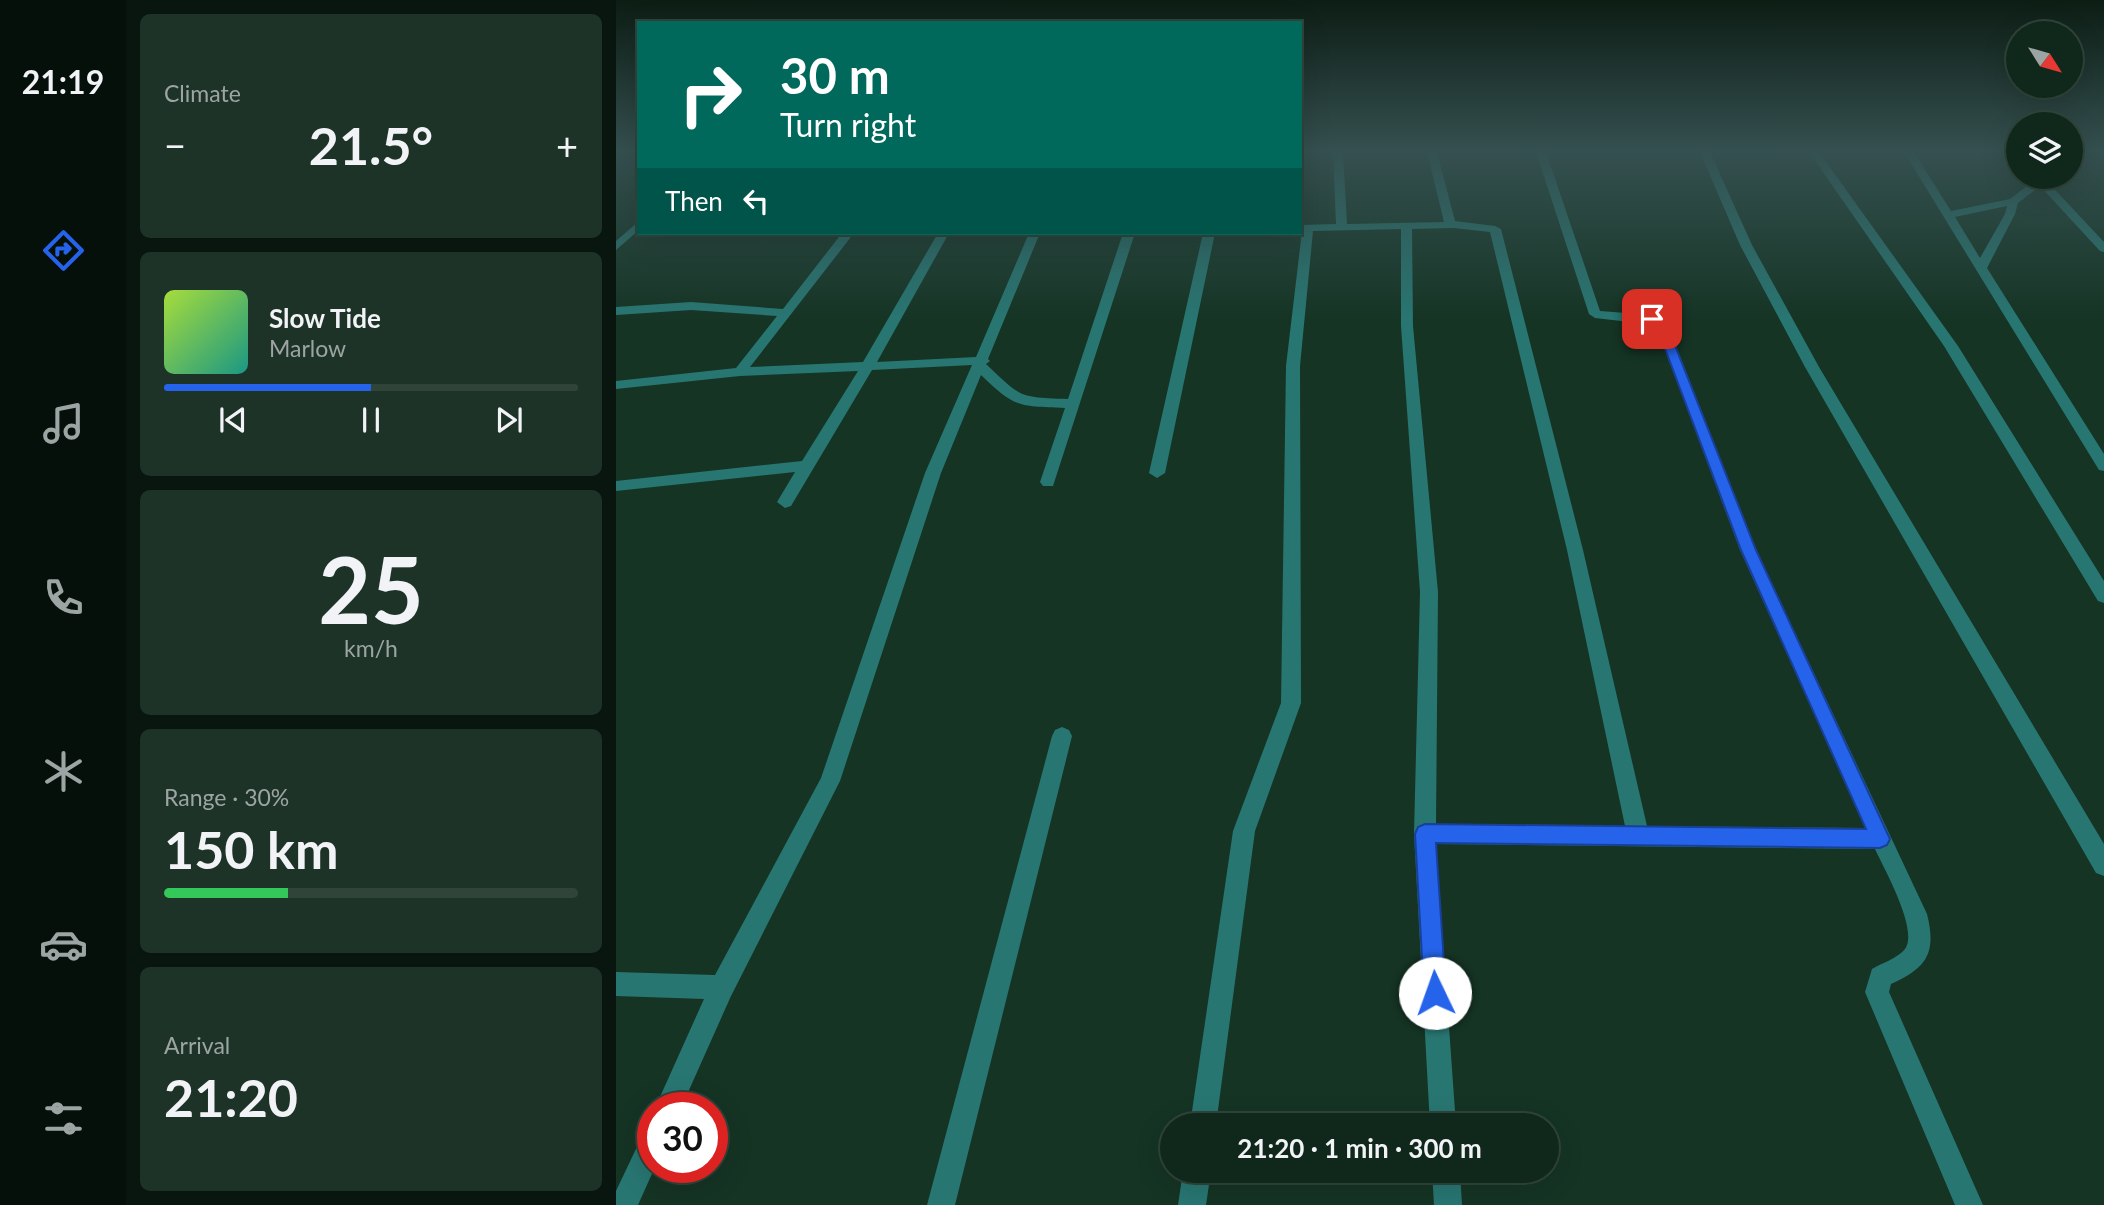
<!DOCTYPE html>
<meta charset="utf-8">
<style>
:root{--surface:#10271b;--page:#1e3328;--text:#f1f3f6;--muted:#9ca5a3;--line:#30443a;--accent:#2563eb}
body{margin:0;font-family:Lato,sans-serif;background:var(--page);color:var(--text);height:100vh;display:flex;flex-direction:column;font-size:26px;white-space:nowrap}
*{box-sizing:border-box;margin:0}
p{font-size:23px;color:var(--muted)}
.icon{flex:none;width:38px;height:38px;fill:none;stroke:currentColor;stroke-width:2;stroke-linecap:round;stroke-linejoin:round}
.map{position:relative;flex:1;overflow:hidden}
.drawer{display:flex;flex-direction:column;gap:14px;padding:14px;background:#09150f;width:490px}
.drawer>*{flex:none}
.hud{position:absolute;left:21px;top:21px;width:665px;height:214px;border-radius:0px;box-shadow:0 7px 28px #0002,0 0 0 2px var(--line);background:#00695c;color:#fff;overflow:hidden}
.needle{width:46px;rotate:127deg}
.controls{position:absolute;left:1390px;top:21px;display:grid;gap:14px}
.controls a{display:grid;place-items:center;width:77px;height:77px;border-radius:50%;background:var(--surface);box-shadow:0 7px 28px #0002,0 0 0 2px var(--line);font-size:35px}
.speed{position:absolute;left:21px;top:1092px;display:flex;gap:14px;font-size:35px;font-weight:700;text-align:center}
.speed>*{display:grid;place-content:center;width:91px;height:91px;border-radius:50%;background:var(--surface);box-shadow:0 7px 28px #0002,0 0 0 2px var(--line);line-height:1}
.speed .limit{border:10px solid #d22;background:#fff;color:#111}
.pin{position:absolute;display:grid;place-items:center;width:60px;height:60px;color:#fff;margin:-30px;border-radius:14px;box-shadow:0 4px 10px #0006}
.me{position:absolute;width:77px;margin:-38px;rotate:357deg;stroke-linejoin:round;filter:drop-shadow(0 0 5px #0008)}
.turn{display:flex;align-items:center;gap:24px;height:147px;padding:0 28px;font-size:32px}
.turn .icon{width:91px;height:91px;stroke-width:2.5}
.turn b{display:block;font-size:49px;line-height:60px}
.then{display:flex;align-items:center;height:66px;padding:0 28px;background:#0003;gap:14px;font-size:26px}
.big{font-size:52px;font-weight:700;line-height:1.1}
.drawer .widget{flex:1;display:flex;flex-direction:column;justify-content:center;gap:10px;min-width:0;padding:0 24px;border-radius:10px;background:var(--page)}
.drawer .dial{align-items:center;gap:0}
.dial b{font-size:91px;line-height:1}
.song{display:flex;align-items:center;gap:21px}
.cover{width:84px;height:84px;border-radius:10px;background:linear-gradient(135deg,hsl(80 70% 55%),hsl(170 70% 35%))}
.played{height:7px;border-radius:4px;background:linear-gradient(90deg,var(--accent) 50%,var(--line) 50%)}
.keys{display:flex;justify-content:space-around;direction:ltr}
.heat{display:flex;justify-content:space-between;align-items:center;font-size:38px;direction:ltr}
.charge{height:10px;border-radius:5px;background:linear-gradient(90deg,#34c759 30%,var(--line) 0)}
.trip{position:absolute;left:544px;top:1113px;width:399px;height:70px;border-radius:35px;background:var(--surface);box-shadow:0 7px 28px #0002,0 0 0 2px var(--line);font-weight:700;line-height:70px;text-align:center}
main{display:flex;flex:1;min-height:0}
.dock{display:flex;flex-direction:column;width:126px;justify-content:space-around;align-items:center;background:#06100b;color:var(--muted)}
.dock .icon{width:49px;height:49px}
.dock .selected{color:var(--accent)}
.dock b{font-size:32px;color:var(--text)}
.map>svg:first-child{display:block}
.lines{fill:none;stroke-linecap:round;stroke-linejoin:round}
.minor{fill:#287672;fill-rule:evenodd}
.route{fill:#2563eb;stroke:#184099;stroke-width:2}
</style>
<main>
<nav class="dock">
<b>21:19</b>
<svg class="icon selected" aria-label="directions" viewBox="0 0 24 24"><path d="M12 3l9 9-9 9-9-9zM9 14v-3h6M13 9l2 2-2 2"/></svg>
<svg class="icon" aria-label="music" viewBox="0 0 24 24"><path d="M9 18V5l10-2v13"/><circle cx="6" cy="18" r="3"/><circle cx="16" cy="16" r="3"/></svg>
<svg class="icon" aria-label="phone" viewBox="0 0 24 24"><path d="M5 4h4l2 5-3 2q2 4 5 5l2-3 5 2v4C11 20 4 13 5 4z"/></svg>
<svg class="icon" aria-label="climate" viewBox="0 0 24 24"><path d="M12 3v18M4 7l16 10M4 17L20 7"/></svg>
<svg class="icon" aria-label="car" viewBox="0 0 24 24"><path d="M5 17H2v-5l4-1 3-4h7l3 4 3 1v5h-3M9 17h6M6 11h13"/><circle cx="7" cy="17" r="2"/><circle cx="17" cy="17" r="2"/></svg>
<svg class="icon" aria-label="filters" viewBox="0 0 24 24"><path d="M4 7h16M4 17h16"/><circle cx="9" cy="7" r="2"/><circle cx="15" cy="17" r="2"/></svg>
</nav>
<section class="drawer">
<div class="widget"><p>Climate</p>
<div class="heat"><a>−</a><b class="big">21.5°</b><a>+</a></div>
</div>
<div class="widget">
<div class="song"><i class="cover"></i><div><b>Slow Tide</b><p>Marlow</p></div></div>
<div class="played"></div>
<div class="keys"><svg class="icon" aria-label="previous" viewBox="0 0 24 24"><path d="M18 5L8 12l10 7zM5 5v14"/></svg><svg class="icon" aria-label="pause" viewBox="0 0 24 24"><path d="M8 5v14M16 5v14"/></svg><svg class="icon" aria-label="next" viewBox="0 0 24 24"><path d="M6 5l10 7-10 7zM19 5v14"/></svg></div>
</div>
<div class="widget dial"><b>25</b><p>km/h</p></div>
<div class="widget"><p>Range · 30%</p><b class="big">150 km</b><div class="charge"></div></div>
<div class="widget"><p>Arrival</p><b class="big">21:20</b></div>
</section>
<div class="map">
<svg width="1488" height="1205" viewBox="0 0 1488 1205">
<rect width="100%" height="100%" fill="#153424"/>
<g class="lines">
<path class="minor" d="M 717,152 L 727,152 L 731,224 L 828,222 L 811,152 L 821,152 L 839,221 L 879,226 L 885,229 L 967,550 L 1031,826 L 1250,828 L 1124,550 L 1040,325 L 979,318 L 973,314 L 920,152 L 930,152 L 984,311 L 1036,315 L 1051,323 L 1140,550 L 1311,914 C 1321,954 1310,968 1275,984 L 1273,992 L 1367,1205 L 1339,1205 L 1249,992 L 1256,969 C 1266,963 1282,958 1289,949 C 1303,930 1268,869 1259,849 L 820,844 L 840,1125 L 814,1125 L 798,834 L 804,592 L 785,326 L 785,229 L 697,231 L 684,366 L 685,703 L 639,831 L 600,1125 L 574,1125 L 617,831 L 665,703 L 670,366 L 686,231 L 684,225 L 720,224 ZM 838,228 L 874,232 L 951,550 L 1009,826 L 820,824 L 822,592 L 797,326 L 796,229 Z
M 1084,152 L 1094,152 L 1136,245 L 1203,367 L 1488,844 L 1488,876 L 1480,873 L 1189,367 L 1124,245 Z
M 1193,152 L 1203,152 L 1342,346 L 1488,581 L 1488,603 L 1482,601 L 1328,346 Z
M 1288,152 L 1298,152 L 1335,211 L 1394,199 L 1419,180 L 1417,177 L 1427,177 L 1488,242 L 1488,252 L 1484,251 L 1424,186 L 1402,203 L 1399,214 L 1371,268 L 1488,454 L 1488,471 L 1483,470 ZM 1391,206 L 1389,214 L 1364,258 L 1339,217 Z
M 1396,152 L 1402,152 L 1402,156 Z
M 23,221 L 23,230 L 0,250 L 0,241 Z
M 226,233 L 238,233 L 134,367 L 247,362 L 322,233 L 333,233 L 261,362 L 360,357 L 413,233 L 424,233 L 372,359 L 374,361 L 370,364 C 406,398 402,397 452,399 L 507,233 L 519,233 L 437,486 L 427,486 L 424,482 L 449,408 C 402,406 399,408 365,375 L 325,473 L 224,781 L 115,996 L 65,1108 L 39,1108 L 88,999 L 0,996 L 0,972 L 99,975 L 205,778 L 309,473 L 356,365 L 256,370 L 175,506 L 169,508 L 161,502 L 179,472 L 0,491 L 0,481 L 186,461 L 242,371 L 124,376 L 0,389 L 0,381 L 120,368 L 161,316 L 75,310 L 0,315 L 0,307 L 75,302 L 167,309 Z
M 587,233 L 599,233 L 549,473 L 541,478 L 533,473 Z
M 446,727 L 453,730 L 456,736 L 339,1205 L 311,1205 L 436,736 L 439,730 Z
M 37,1128 L 37,1167 L 39,1167 L 22,1205 L 0,1205 L 0,1191 L 28,1132 Z
M 567,1171 L 595,1171 L 590,1205 L 562,1205 Z
M 816,1171 L 844,1171 L 846,1205 L 818,1205 Z"/>
</g>
<linearGradient id="sky" x2="0" y2="1"><stop stop-color="#0c1d14"/><stop offset="0.47" stop-color="#355050"/><stop offset="1" stop-color="#355050" stop-opacity="0"/></linearGradient>
<rect width="1488" height="321" fill="url(#sky)"/>
<path class="route" d="M 1036,315 L 1050,323 L 1140,550 L 1274,839 L 1271,845 L 1264,848 L 820,843 L 830,993 L 827,1000 L 819,1004 L 811,1000 L 808,993 L 799,834 L 802,827 L 809,824 L 1250,829 L 1125,550 L 1040,325 L 1030,319 Z"/>
</svg>
<div class="controls">
<a><svg class="needle" viewBox="-14 -14 28 28"><path d="M0-13l5 13h-10z" fill="#e53935"/><path d="M0 13l5-13h-10z" fill="#9ca5a3"/></svg></a>
<a><svg class="icon" aria-label="layers" viewBox="0 0 24 24"><path d="M12 4l9 5-9 5-9-5zM3 14l9 5 9-5"/></svg></a>
</div>
<div class="speed"><div class="limit">30</div></div>
<div class="pin" style="left:1036px;top:319px;background:#d93025"><svg class="icon" aria-label="arrive" viewBox="0 0 24 24"><path d="M6 21V4h12l-3 4 3 4H6"/></svg></div>
<svg class="me" style="left:819px;top:993px" viewBox="-20 -20 40 40"><circle r="19" fill="#fff"/><path d="M0-13L10 11 0 6-10 11z" fill="#2563eb"/></svg>
<div class="trip">21:20 · 1 min · 300 m</div>
<div class="hud">
<div class="turn"><svg class="icon" aria-label="right" viewBox="0 0 24 24"><path d="M7 20v-9h11M14 6l5 5-5 5"/></svg><div><b>30 m</b>Turn right</div></div>
<div class="then">Then<svg class="icon" aria-label="left" viewBox="0 0 24 24"><path d="M17 20v-9H6M10 6l-5 5 5 5"/></svg></div>
</div>
</div>
</main>
